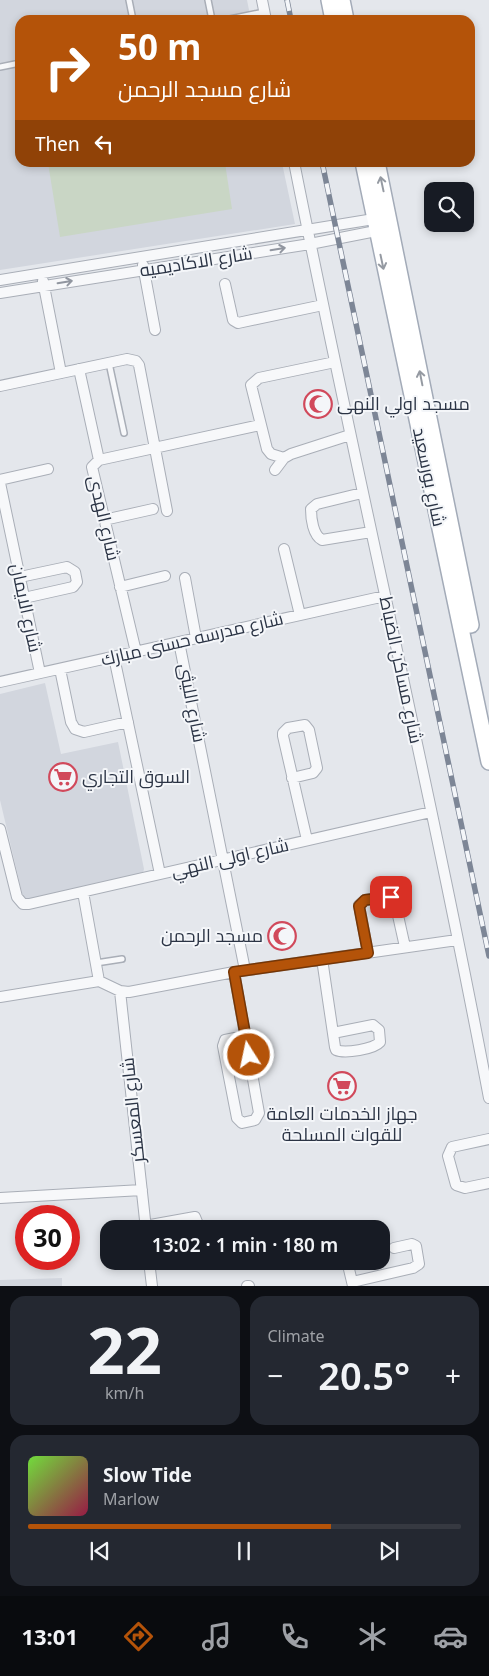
<!DOCTYPE html>
<meta charset="utf-8">
<style>
:root{--surface:#171b24;--page:#242831;--text:#f1f3f6;--muted:#9ea1a6;--line:#363941;--accent:#b45309}
body{margin:0;font-family:"Noto Sans",Cairo,sans-serif;background:var(--page);color:var(--text);height:100vh;display:flex;flex-direction:column;font-size:19px;white-space:nowrap}
*{box-sizing:border-box;margin:0}
p{font-size:16px;color:var(--muted)}
.icon{flex:none;width:28px;height:28px;fill:none;stroke:currentColor;stroke-width:2;stroke-linecap:round;stroke-linejoin:round}
.map{position:relative;height:1286px;overflow:hidden}
.panel{display:flex;flex-direction:column;gap:10px;padding:10px;background:#0d0f14;flex:1}
.panel>*{flex:none}
.top-card{position:absolute;left:15px;top:15px;width:460px;height:152px;border-radius:15px;box-shadow:0 2px 8px #0003;background:#b45309;color:#fff;overflow:hidden}
.buttons{position:absolute;left:424px;top:182px;display:grid;gap:10px}
.buttons a{display:grid;place-items:center;width:50px;height:50px;border-radius:10px;background:var(--surface);box-shadow:0 2px 8px #0003;font-size:25px}
.speed{position:absolute;left:15px;top:1205px;display:flex;gap:10px;font-size:25px;font-weight:700;text-align:center}
.speed>*{display:grid;place-content:center;width:65px;height:65px;border-radius:50%;background:var(--surface);box-shadow:0 2px 8px #0003;line-height:1}
.speed .limit{border:8px solid #d22;background:#fff;color:#111}
.pin{position:absolute;display:grid;place-items:center;width:42px;height:42px;color:#fff;margin:-21px;border-radius:10px;box-shadow:0 2px 8px #0006}
.me{position:absolute;width:55px;margin:-28px;rotate:350deg;stroke-linejoin:round;filter:drop-shadow(0 0 4px #0008)}
.turn{display:flex;align-items:center;gap:18px;height:105px;padding:0 20px;font-size:22px}
.turn .icon{width:65px;height:65px;stroke-width:2.5}
.turn b{display:block;font-size:35px;line-height:42px}
.then{display:flex;align-items:center;height:48px;padding:0 20px;background:#0003;gap:10px;font-size:19px}
.big{font-size:38px;font-weight:600;line-height:1.1}
.panel .card{flex:1;display:flex;flex-direction:column;justify-content:center;gap:8px;min-width:0;padding:0 18px;border-radius:15px;background:var(--page)}
.panel .dial{align-items:center;gap:0}
.dial b{font-size:65px;line-height:1}
.song{display:flex;align-items:center;gap:15px}
.cover{width:60px;height:60px;border-radius:8px;background:linear-gradient(135deg,hsl(100 70% 55%),hsl(340 70% 35%))}
.played{height:5px;border-radius:2px;background:linear-gradient(90deg,var(--accent) 70%,var(--line) 70%)}
.keys{display:flex;justify-content:space-around;direction:ltr}
.heat{display:flex;justify-content:space-between;align-items:center;font-size:28px;direction:ltr}
.panel .tiles{flex:1;display:grid;gap:10px;grid-template-columns:1fr 1fr}
.card:last-child{grid-column:span 2}
.trip{position:absolute;left:100px;top:1220px;width:290px;height:50px;border-radius:15px;background:var(--surface);box-shadow:0 2px 8px #0003;font-weight:600;line-height:50px;text-align:center}
.menu{display:flex;height:80px;justify-content:space-around;align-items:center;background:#090b0e;color:var(--muted)}
.menu .icon{width:35px;height:35px}
.menu .on{color:var(--accent)}
.menu b{font-size:22px;color:var(--text)}
.map>svg:first-child{display:block}
.built{fill:#d2d6de}
.green{fill:#c9d6c5}
.lines{fill:none;stroke-linecap:round;stroke-linejoin:round}
.service-casing{stroke:#a9aeb7;stroke-width:8}
.minor-casing{stroke:#a9aeb7;stroke-width:12}
.primary-casing{stroke:#a3abb8;stroke-width:18}
.service{stroke:#f7f8fa;stroke-width:5}
.minor{stroke:#f7f8fa;stroke-width:10}
.primary{stroke:#fff;stroke-width:15}
.rail-casing{stroke:#7d8696;stroke-width:5.5}
.rail{stroke:#f4f6f9;stroke-width:4;stroke-dasharray:11;stroke-linecap:butt}
.oneway{stroke:#959aa2}
.oneway2{stroke:#9196a0}
.route-casing{stroke:#753606;stroke-width:12}
.route{stroke:#b45309;stroke-width:9}
.labels{text-anchor:middle;stroke-width:4;stroke-linejoin:round;paint-order:stroke}
.street-label{font-size:18px;fill:#2b3445;stroke:#f4f6f9}
.poi-label{font-size:18px;fill:#2b3445;stroke:#f4f6f9;text-anchor:start}
</style>
<div class="map">
<svg width="489" height="1286" viewBox="0 0 489 1286">
<rect width="100%" height="100%" fill="#e4e7ec"/>
<path class="built" d="M 0,0 L 247,0 L 251,20 L 20,20 L 20,162 L 282,163 L 295,224 L 0,270 Z
M 45,683 L 61,754 L 118,742 L 144,869 L 143,873 L 24,901 L 0,800 L 0,694 Z
M 62,1278 L 62,1286 L 0,1286 L 0,1280 Z"/>
<path class="green" d="M 48,163 L 225,163 L 232,209 L 60,237 Z"/>
<g class="lines">
<defs>
<path id="service" d="M 129,0 L 133,20
M 208,0 L 212,20
M 225,20 L 264,12
M 0,67 L 20,63
M 109,363 L 124,433
M 96,963 L 122,959"/>
<path id="minor" d="M 262,0 L 266,20
M 294,162 C 356,475 430,785 489,1098
M 143,265 L 155,330
M 0,280 L 380,218
M 43,281 L 61,373
M 225,284 L 233,320 L 238,323 L 323,305
M 0,293 L 310,244 L 381,230
M 79,369 L 99,460
M 0,386 L 127,359 L 136,361 L 139,365 L 167,511
M 284,458 L 271,454 L 267,449 L 251,385 L 259,378 L 335,362
M 275,470 L 284,458 L 291,454 L 350,435
M 0,480 L 48,469
M 0,483 L 40,673
M 362,493 L 317,504 L 311,509 C 311,519 313,535 322,540 L 371,532
M 104,520 L 153,509
M 284,549 L 300,615
M 20,577 L 67,567 L 75,572 L 77,582 L 73,587 L 24,598
M 185,578 L 196,638
M 120,587 L 165,576
M 179,642 L 245,970
M 136,652 L 92,467 L 99,460 L 260,425
M 114,657 L 160,874
M 60,669 L 71,722 L 75,729 L 84,732 L 128,722
M 0,682 L 385,596
M 292,778 L 313,773 L 317,768 L 309,730 L 305,725 L 288,728 L 283,733 L 283,736 L 307,840
M 0,829 L 17,897 L 23,904 L 29,904 L 431,812
M 83,892 L 99,981
M 368,953 L 359,905 L 365,900 L 387,896 L 395,902 L 405,947
M 322,959 L 335,1047 L 336,1050 C 345,1054 374,1049 380,1042 L 379,1030 L 373,1025 L 333,1033
M 234,972 L 259,1113 L 255,1120 L 242,1123 L 237,1118 L 223,1046 L 225,1040 L 245,1036
M 120,991 L 146,1229
M 0,997 L 99,981 L 120,991 L 129,992 L 234,972 L 457,940
M 489,1139 L 452,1147 L 448,1156 L 456,1185 L 465,1188 L 489,1183
M 0,1198 L 142,1190
M 145,1226 L 195,1217 L 200,1229
M 149,1261 L 152,1286
M 350,1261 L 348,1265 L 353,1286
M 352,1282 L 413,1268 L 419,1264 L 416,1246 L 412,1244 L 394,1248
M 247,1286 L 249,1286"/>
<path id="primary" d="M 329,0 L 333,20
M 342,0 L 346,20
M 363,162 L 489,762
M 377,162 L 471,625"/>
</defs>
<use href="#service" class="service-casing"/>
<use href="#minor" class="minor-casing"/>
<use href="#primary" class="primary-casing"/>
<use href="#service" class="service"/>
<use href="#minor" class="minor"/>
<use href="#primary" class="primary"/>
<defs>
<path id="rail" d="M 287,0 L 291,20
M 322,162 L 489,956"/>
</defs>
<use href="#rail" class="rail-casing"/>
<use href="#rail" class="rail"/>
</g>
<defs><path id="oneway-shaft" d="M-6 0H5M1.5-3L5.5 0L1.5 3" fill="none" stroke-width="1.6" stroke-linecap="round" stroke-linejoin="round" transform="scale(1.25)"/></defs>
<g class="oneway">
<use href="#oneway-shaft" transform="translate(382 184) rotate(-102)"/>
<use href="#oneway-shaft" transform="translate(382 262) rotate(78)"/>
<use href="#oneway-shaft" transform="translate(421 378) rotate(-101)"/>
</g>
<g class="oneway2">
<use href="#oneway-shaft" transform="translate(278 249) rotate(-9)"/>
<use href="#oneway-shaft" transform="translate(65 282) rotate(-9)"/>
</g>
<g class="lines">
<defs>
<path id="route" d="M 249,1055 L 234,972 L 368,953 L 359,906 L 365,900 L 391,897"/>
</defs>
<use href="#route" class="route-casing"/>
<use href="#route" class="route"/>
</g>
<defs>
<symbol id="mosque-ring" viewBox="-11 -11 22 22"><circle r="9.5" fill="#f4f6f9" stroke="#d1495b" stroke-width="1.5"/><path d="M3.5-4.9A6 6 0 1 0 3.5 4.9A5 5 0 1 1 3.5-4.9Z" fill="#d1495b"/></symbol>
<symbol id="supermarket-ring" viewBox="-11 -11 22 22"><circle r="9.5" fill="#f4f6f9" stroke="#d1495b" stroke-width="1.5"/><path d="M-6-5.5h2.5l.6 2H6L4.5 2H-2.5L-4.4-4H-6ZM-1.5 3.2a1.3 1.3 0 1 0 .1 0ZM3 3.2a1.3 1.3 0 1 0 .1 0Z" fill="#d1495b"/></symbol>
</defs>
<g fill-rule="evenodd">
<use href="#mosque-ring" x="302" y="388" width="32" height="32"/>
<use href="#supermarket-ring" x="47" y="761" width="32" height="32"/>
<use href="#mosque-ring" x="266" y="920" width="32" height="32"/>
<use href="#supermarket-ring" x="326" y="1070" width="32" height="32"/>
</g>
<g class="labels">
<g class="street-label">
<text transform="translate(196 262) rotate(-9)" y="6">شارع الاكاديميه</text>
<text transform="translate(429 477) rotate(78)" y="6">شارع بورسعيد</text>
<text transform="translate(104 518) rotate(77)" y="6">شارع الهدى</text>
<text transform="translate(26 608) rotate(78)" y="6">شارع الايمان</text>
<text transform="translate(192 639) rotate(-13)" y="6">شارع مدرسه حسنى مبارك</text>
<text transform="translate(401 670) rotate(78)" y="6">شارع مساكن الضباط</text>
<text transform="translate(192 703) rotate(79)" y="6">شارع الليثى</text>
<text transform="translate(230 858) rotate(-13)" y="6">شارع اولى النهي</text>
<text transform="translate(133 1110) rotate(-96)" y="6">شارع المعسكر</text>
</g>
<g class="poi-label">
<text x="337" y="410">مسجد اولي النهى</text>
<text x="82" y="783">السوق التجاري</text>
<text x="263" y="942" text-anchor="end">مسجد الرحمن</text>
<text x="342" y="1120" text-anchor="middle">جهاز الخدمات العامة<tspan x="342" dy="21">للقوات المسلحة</tspan></text>
</g>
</g>
</svg>
<div class="buttons">
<a><svg class="icon" aria-label="search" viewBox="0 0 24 24"><circle cx="10" cy="10" r="6"/><path d="M15 15l6 6"/></svg></a>
</div>
<div class="speed"><div class="limit">30</div></div>
<div class="pin" style="left:391px;top:897px;background:#d93025"><svg class="icon" aria-label="arrive" viewBox="0 0 24 24"><path d="M6 21V4h12l-3 4 3 4H6"/></svg></div>
<svg class="me" style="left:249px;top:1055px" viewBox="-20 -20 40 40"><circle r="17" fill="#b45309" stroke="#fff" stroke-width="3"/><path d="M0-11L8 9 0 5-8 9z" fill="#fff"/></svg>
<div class="trip">13:02 · 1 min · 180 m</div>
<div class="top-card">
<div class="turn"><svg class="icon" aria-label="right" viewBox="0 0 24 24"><path d="M7 20v-9h11M14 6l5 5-5 5"/></svg><div><b>50 m</b>شارع مسجد الرحمن</div></div>
<div class="then">Then<svg class="icon" aria-label="left" viewBox="0 0 24 24"><path d="M17 20v-9H6M10 6l-5 5 5 5"/></svg></div>
</div>
</div>
<section class="panel">
<div class="tiles">
<div class="card dial"><b>22</b><p>km/h</p></div>
<div class="card"><p>Climate</p>
<div class="heat"><a>−</a><b class="big">20.5°</b><a>+</a></div>
</div>
<div class="card">
<div class="song"><i class="cover"></i><div><b>Slow Tide</b><p>Marlow</p></div></div>
<div class="played"></div>
<div class="keys"><svg class="icon" aria-label="previous" viewBox="0 0 24 24"><path d="M18 5L8 12l10 7zM5 5v14"/></svg><svg class="icon" aria-label="pause" viewBox="0 0 24 24"><path d="M8 5v14M16 5v14"/></svg><svg class="icon" aria-label="next" viewBox="0 0 24 24"><path d="M6 5l10 7-10 7zM19 5v14"/></svg></div>
</div>
</div>
</section>
<nav class="menu">
<b>13:01</b>
<svg class="icon on" aria-label="directions" viewBox="0 0 24 24"><path d="M12 3l9 9-9 9-9-9zM9 14v-3h6M13 9l2 2-2 2"/></svg>
<svg class="icon" aria-label="music" viewBox="0 0 24 24"><path d="M9 18V5l10-2v13"/><circle cx="6" cy="18" r="3"/><circle cx="16" cy="16" r="3"/></svg>
<svg class="icon" aria-label="phone" viewBox="0 0 24 24"><path d="M5 4h4l2 5-3 2q2 4 5 5l2-3 5 2v4C11 20 4 13 5 4z"/></svg>
<svg class="icon" aria-label="climate" viewBox="0 0 24 24"><path d="M12 3v18M4 7l16 10M4 17L20 7"/></svg>
<svg class="icon" aria-label="car" viewBox="0 0 24 24"><path d="M5 17H2v-5l4-1 3-4h7l3 4 3 1v5h-3M9 17h6M6 11h13"/><circle cx="7" cy="17" r="2"/><circle cx="17" cy="17" r="2"/></svg>
</nav>
